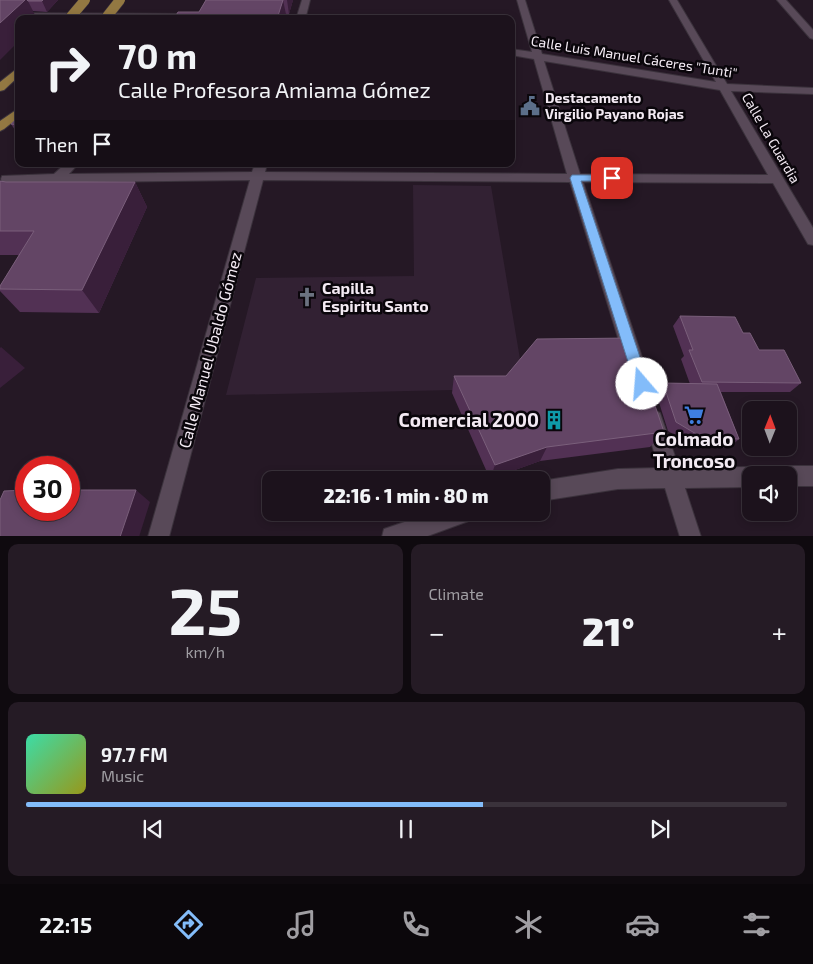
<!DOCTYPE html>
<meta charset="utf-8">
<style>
:root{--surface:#1c121c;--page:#251b25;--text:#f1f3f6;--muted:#a09ea3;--line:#3a323b;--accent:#83bcfa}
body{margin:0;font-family:"Exo 2",sans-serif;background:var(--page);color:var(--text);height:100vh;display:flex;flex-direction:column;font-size:19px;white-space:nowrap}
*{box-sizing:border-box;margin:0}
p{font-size:16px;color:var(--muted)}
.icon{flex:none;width:28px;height:28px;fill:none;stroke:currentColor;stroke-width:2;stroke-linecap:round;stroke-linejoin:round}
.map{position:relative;height:536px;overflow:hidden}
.side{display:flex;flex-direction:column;gap:8px;padding:8px;background:#0f0a0f;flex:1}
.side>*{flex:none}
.guide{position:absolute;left:15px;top:15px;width:500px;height:152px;border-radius:10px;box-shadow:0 2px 8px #0003,0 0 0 1px var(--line);background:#1c121c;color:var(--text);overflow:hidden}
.needle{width:32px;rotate:1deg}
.buttons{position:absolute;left:742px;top:401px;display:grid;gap:10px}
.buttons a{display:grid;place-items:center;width:55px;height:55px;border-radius:10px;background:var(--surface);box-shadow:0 2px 8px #0003,0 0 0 1px var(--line);font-size:25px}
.speed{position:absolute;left:15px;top:456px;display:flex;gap:10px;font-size:25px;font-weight:700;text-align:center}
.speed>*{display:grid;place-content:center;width:65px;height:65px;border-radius:50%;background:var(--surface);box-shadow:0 2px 8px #0003,0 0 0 1px var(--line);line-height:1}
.speed .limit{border:8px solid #d22;background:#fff;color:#111}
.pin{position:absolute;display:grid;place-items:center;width:42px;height:42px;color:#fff;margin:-21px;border-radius:10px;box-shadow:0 2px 8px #0006}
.me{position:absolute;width:55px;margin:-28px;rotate:342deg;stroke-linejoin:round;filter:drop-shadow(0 0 4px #0008)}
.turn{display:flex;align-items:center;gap:18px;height:105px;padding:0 20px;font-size:22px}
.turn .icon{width:65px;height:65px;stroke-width:2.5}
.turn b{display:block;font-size:35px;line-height:42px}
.then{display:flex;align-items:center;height:48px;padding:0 20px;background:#0003;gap:10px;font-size:19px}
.big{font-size:38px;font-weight:800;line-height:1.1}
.side .widget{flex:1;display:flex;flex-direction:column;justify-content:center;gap:8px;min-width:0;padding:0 18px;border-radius:10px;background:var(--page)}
.side .dial{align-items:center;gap:0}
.dial b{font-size:65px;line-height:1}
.song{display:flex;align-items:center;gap:15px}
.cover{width:60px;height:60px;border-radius:8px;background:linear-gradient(135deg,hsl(160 70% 55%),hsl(60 70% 35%))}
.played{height:5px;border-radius:2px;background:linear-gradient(90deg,var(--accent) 60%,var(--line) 60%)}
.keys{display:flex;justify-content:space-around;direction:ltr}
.heat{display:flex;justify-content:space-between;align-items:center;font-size:28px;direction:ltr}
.side .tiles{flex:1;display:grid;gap:8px;grid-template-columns:1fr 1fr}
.widget:last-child{grid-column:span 2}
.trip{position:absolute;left:262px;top:471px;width:288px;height:50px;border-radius:10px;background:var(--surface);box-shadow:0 2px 8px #0003,0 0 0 1px var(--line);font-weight:800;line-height:50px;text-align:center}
.menu{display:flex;height:80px;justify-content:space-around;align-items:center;background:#0b070b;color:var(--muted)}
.menu .icon{width:35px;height:35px}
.menu .active{color:var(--accent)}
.menu b{font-size:22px;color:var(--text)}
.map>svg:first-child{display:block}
.built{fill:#322133}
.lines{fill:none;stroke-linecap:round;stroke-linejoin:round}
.minor-casing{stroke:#3b323c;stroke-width:2}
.major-casing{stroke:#3b323c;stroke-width:2}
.minor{fill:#584958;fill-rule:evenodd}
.major{fill:#937842;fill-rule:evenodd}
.major-bridge-casing{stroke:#3b323c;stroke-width:11;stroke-linecap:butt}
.major-bridge{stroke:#937842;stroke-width:10}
.wall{fill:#523154}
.shaded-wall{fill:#391f3a}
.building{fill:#634565;stroke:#7a5f7b}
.route{fill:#83bcfa;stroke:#557aa2}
.labels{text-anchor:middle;stroke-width:5;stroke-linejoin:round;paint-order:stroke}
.far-street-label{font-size:14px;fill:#f3eaf3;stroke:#0a060b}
.far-poi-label{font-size:14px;font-weight:bold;fill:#f3eaf3;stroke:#0a060b;text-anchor:start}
.poi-label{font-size:16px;font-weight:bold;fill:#f3eaf3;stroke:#0a060b;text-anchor:start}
.street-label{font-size:16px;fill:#f3eaf3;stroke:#0a060b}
.near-poi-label{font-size:19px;font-weight:bold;fill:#f3eaf3;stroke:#0a060b;text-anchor:end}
</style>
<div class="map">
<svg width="813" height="537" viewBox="0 0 813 537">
<rect width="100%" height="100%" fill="#251825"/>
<path class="built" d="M 413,185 L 491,186 L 521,365 L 497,389 L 226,395 L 256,278 L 414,276 Z"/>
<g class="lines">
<defs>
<path id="minor" d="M 302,0 L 310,0 L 306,16 L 312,19 L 264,19 L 262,17 L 267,14 L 297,16 Z
M 517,0 L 525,0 L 542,54 L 716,82 L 669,0 L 677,0 L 727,84 L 813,88 L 813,94 L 731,91 L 813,228 L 813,245 L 808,244 L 773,183 L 583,182 L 642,357 L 639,362 L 633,364 L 627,362 L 624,357 L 570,182 L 263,180 L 169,537 L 148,537 L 250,180 L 7,183 L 2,182 L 1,179 L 2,176 L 54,174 L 65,164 L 78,164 L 69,174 L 252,172 L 255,164 L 267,164 L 265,172 L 567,174 L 534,59 L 511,55 L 511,49 L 532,52 ZM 544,61 L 720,90 L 768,175 L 580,174 Z
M 777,0 L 786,0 L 813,30 L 813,39 L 810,38 Z
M 0,13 L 196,14 L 201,17 L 199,19 L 0,19 Z
M 653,410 L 660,413 L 679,468 L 751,467 L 758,470 L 760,475 L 751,475 L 751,487 L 685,488 L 701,537 L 680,537 L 665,488 L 618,489 L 541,501 L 541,481 L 618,469 L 659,468 L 644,419 L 646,413 Z
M 789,466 L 813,466 L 813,486 L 789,486 L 789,475 L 779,475 L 782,469 Z
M 434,512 L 477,512 L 474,519 L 425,537 L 382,537 L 384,529 Z"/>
<path id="major" d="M 19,67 L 19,76 L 4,90 L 0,91 L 0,82 Z
M 19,108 L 19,117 L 4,129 L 0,131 L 0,121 Z"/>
</defs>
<use href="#minor" class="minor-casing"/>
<use href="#major" class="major-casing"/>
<use href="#minor" class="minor"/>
<use href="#major" class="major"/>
<defs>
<path id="major-bridge" d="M 69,19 L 85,0
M 105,19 L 120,0"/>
</defs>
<use href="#major-bridge" class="major-bridge-casing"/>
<use href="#major-bridge" class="major-bridge"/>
</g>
<path class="wall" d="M 0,0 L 58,0 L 47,12 L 33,11 Z
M 206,0 L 293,0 L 289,14 L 199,12 Z
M 19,117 L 19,136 L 11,124 Z
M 100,164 L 136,164 L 134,166 L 101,166 Z
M 0,181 L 6,182 L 135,182 L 147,207 L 99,313 L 20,312 L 0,291 L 0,286 L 19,255 L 0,255 Z
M 680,316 L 743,333 L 759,350 L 801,383 L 790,392 L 721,392 L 739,439 L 729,448 L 694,447 L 668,431 L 656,393 L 663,383 L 690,384 L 681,359 L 684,356 L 673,326 Z
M 454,376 L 664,432 L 650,447 L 540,461 L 490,479 L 452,393 Z"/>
<path class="shaded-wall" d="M 23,0 L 32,0 L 28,1 L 37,19 L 19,19 L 19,41 L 0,60 L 0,23 Z
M 43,0 L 58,0 L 47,12 L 42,1 Z
M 283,0 L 287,19 L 277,19 Z
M 287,0 L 293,0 L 289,14 Z
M 135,182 L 147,207 L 99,313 L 82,290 Z
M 1,347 L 25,368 L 0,388 L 0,348 Z
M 547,447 L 540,461 L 490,479 L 495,465 Z
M 136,490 L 150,502 L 139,537 L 120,537 Z"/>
<path class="building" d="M 0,0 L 25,0 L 0,23 Z
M 27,0 L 43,0 L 42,1 L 28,1 Z
M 206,0 L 283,0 L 277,19 L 174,19 L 178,12 L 199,12 Z
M 19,117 L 19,125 L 11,124 Z
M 0,181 L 6,182 L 135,182 L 82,290 L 0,289 L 0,286 L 34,231 L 0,231 Z
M 680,316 L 735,317 L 743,333 L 750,333 L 759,350 L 784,350 L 801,383 L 702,382 L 689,350 L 693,350 Z
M 632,338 L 664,432 L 547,447 L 495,465 L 454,376 L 506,376 L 537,339 Z
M 663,383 L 717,384 L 739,439 L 703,438 L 676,422 Z
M 26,490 L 26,510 L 69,510 L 69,490 L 136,490 L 120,537 L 0,537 L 0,500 L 4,491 Z"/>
<path class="route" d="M 572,175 L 612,175 L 617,178 L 612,181 L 581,181 L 649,384 L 647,388 L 642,390 L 637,388 L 635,384 L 570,178 Z"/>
<defs>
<symbol id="civic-bare" viewBox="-9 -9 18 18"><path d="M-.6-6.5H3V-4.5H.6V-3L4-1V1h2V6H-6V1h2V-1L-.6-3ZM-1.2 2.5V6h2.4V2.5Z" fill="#5c6f8a" stroke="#0a060b" stroke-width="2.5" paint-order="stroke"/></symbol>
<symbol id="church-bare" viewBox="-9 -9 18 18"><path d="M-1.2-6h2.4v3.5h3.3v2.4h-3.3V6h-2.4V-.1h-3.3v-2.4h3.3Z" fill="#6b7280" stroke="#0a060b" stroke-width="2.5" paint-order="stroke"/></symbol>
<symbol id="supermarket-bare" viewBox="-9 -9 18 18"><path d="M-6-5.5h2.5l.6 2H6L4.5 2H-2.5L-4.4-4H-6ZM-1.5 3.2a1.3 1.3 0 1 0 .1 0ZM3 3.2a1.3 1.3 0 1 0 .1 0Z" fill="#3f7fe0" stroke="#0a060b" stroke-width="2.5" paint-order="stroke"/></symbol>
<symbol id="building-bare" viewBox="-9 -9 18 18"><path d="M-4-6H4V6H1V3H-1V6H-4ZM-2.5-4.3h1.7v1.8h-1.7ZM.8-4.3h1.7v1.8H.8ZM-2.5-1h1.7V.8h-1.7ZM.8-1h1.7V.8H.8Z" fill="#0f9aa8" stroke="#0a060b" stroke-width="2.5" paint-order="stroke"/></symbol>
</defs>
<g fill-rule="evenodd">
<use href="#civic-bare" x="516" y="92" width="28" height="28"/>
<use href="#church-bare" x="293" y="283" width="28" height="28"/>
<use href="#supermarket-bare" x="680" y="401" width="28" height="28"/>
<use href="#building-bare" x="540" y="406" width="28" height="28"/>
</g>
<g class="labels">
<g class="far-street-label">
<text transform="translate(634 57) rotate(9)" y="5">Calle Luis Manuel Cáceres "Tunti"</text>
<text transform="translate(771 138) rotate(60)" y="5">Calle La Guardia</text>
</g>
<g class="far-poi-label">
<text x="545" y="103">Destacamento<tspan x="545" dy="16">Virgilio Payano Rojas</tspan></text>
</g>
<g class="poi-label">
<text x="322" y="294">Capilla<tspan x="322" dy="18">Espiritu Santo</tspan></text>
</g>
<g class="street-label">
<text transform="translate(210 350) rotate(-75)" y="6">Calle Manuel Ubaldo Gómez</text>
</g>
<g class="near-poi-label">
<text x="539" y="427">Comercial 2000</text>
<text x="694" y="446" text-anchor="middle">Colmado<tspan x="694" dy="22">Troncoso</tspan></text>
</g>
</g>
</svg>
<div class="buttons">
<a><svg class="needle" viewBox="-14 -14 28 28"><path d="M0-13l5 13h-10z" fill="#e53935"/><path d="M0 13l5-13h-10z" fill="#a09ea3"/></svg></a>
<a><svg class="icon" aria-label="sound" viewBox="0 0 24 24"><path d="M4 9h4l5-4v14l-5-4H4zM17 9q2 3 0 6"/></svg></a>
</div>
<div class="speed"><div class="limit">30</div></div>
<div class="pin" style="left:612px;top:178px;background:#d93025"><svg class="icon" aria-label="arrive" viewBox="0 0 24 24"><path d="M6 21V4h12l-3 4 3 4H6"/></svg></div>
<svg class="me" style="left:642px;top:384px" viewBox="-20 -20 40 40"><circle r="19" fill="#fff"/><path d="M0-13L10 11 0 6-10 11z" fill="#83bcfa"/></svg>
<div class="trip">22:16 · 1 min · 80 m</div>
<div class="guide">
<div class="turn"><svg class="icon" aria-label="right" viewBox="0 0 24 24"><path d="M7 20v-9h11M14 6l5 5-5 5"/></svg><div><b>70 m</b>Calle Profesora Amiama Gómez</div></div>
<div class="then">Then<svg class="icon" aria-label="arrive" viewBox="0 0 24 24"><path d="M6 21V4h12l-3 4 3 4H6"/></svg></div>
</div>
</div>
<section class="side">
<div class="tiles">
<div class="widget dial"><b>25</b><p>km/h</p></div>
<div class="widget"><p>Climate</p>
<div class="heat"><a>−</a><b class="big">21°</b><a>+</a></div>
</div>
<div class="widget">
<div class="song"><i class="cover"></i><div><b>97.7 FM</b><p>Music</p></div></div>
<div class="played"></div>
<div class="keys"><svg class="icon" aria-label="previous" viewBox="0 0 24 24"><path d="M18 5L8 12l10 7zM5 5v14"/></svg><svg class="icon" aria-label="pause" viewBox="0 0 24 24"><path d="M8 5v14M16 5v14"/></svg><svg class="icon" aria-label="next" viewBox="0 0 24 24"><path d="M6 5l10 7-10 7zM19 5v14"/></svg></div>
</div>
</div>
</section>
<nav class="menu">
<b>22:15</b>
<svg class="icon active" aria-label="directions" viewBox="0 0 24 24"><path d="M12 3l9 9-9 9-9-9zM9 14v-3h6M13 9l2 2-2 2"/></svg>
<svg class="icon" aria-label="music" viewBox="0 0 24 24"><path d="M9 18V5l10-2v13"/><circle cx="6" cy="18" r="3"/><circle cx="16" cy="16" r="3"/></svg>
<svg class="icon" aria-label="phone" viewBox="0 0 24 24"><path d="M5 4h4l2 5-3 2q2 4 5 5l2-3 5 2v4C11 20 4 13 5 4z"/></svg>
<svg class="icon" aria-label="climate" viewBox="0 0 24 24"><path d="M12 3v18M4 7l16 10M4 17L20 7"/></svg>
<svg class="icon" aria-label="car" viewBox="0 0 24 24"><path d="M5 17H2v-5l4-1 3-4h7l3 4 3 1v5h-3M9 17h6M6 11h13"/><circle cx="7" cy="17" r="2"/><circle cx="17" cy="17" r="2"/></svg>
<svg class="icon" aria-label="filters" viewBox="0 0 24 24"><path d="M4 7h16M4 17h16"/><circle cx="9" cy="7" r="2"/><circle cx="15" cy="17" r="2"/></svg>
</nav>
